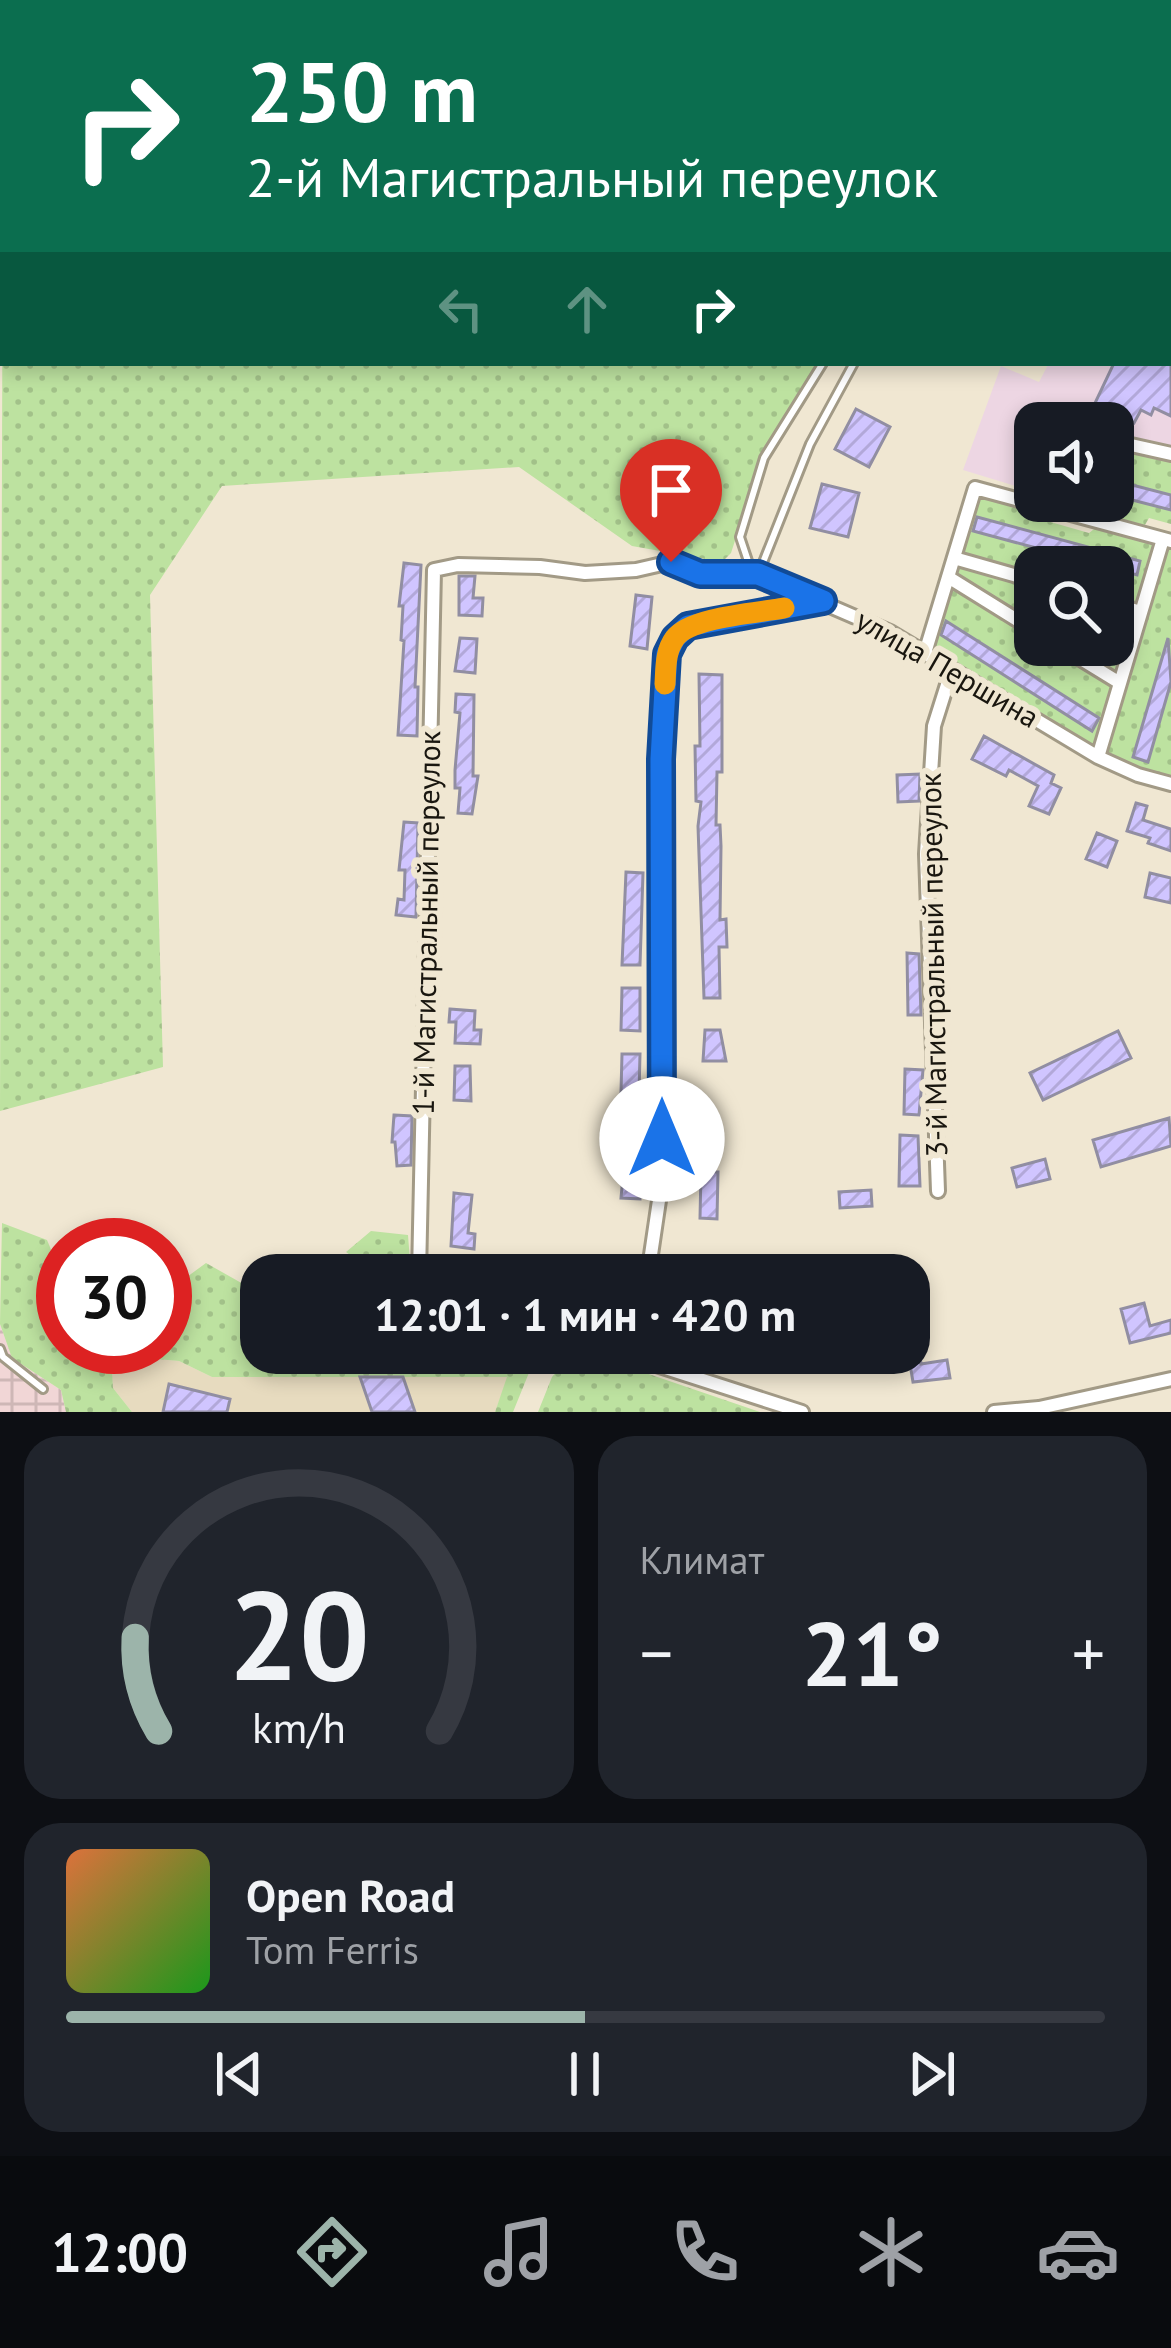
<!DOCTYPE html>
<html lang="ru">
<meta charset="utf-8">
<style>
:root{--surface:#171b24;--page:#20242c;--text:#f1f3f6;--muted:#9ea1a6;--line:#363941;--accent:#9cb4aa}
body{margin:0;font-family:"PT Sans",sans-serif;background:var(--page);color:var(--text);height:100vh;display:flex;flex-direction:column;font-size:45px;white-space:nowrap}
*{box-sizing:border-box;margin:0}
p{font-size:39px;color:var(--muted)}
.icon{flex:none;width:66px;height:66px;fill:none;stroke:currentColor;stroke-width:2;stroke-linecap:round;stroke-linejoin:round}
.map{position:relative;height:1412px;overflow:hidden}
.panel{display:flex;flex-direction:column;gap:24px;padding:24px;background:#0d0f14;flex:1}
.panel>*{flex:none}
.top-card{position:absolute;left:0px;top:0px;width:1173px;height:366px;box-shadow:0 6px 18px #0003;background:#0b6e4f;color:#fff;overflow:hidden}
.controls{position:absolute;left:1014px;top:402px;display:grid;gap:24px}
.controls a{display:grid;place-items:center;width:120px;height:120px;border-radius:24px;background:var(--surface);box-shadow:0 6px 18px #0003;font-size:60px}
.speed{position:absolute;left:36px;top:1218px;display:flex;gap:24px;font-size:60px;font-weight:700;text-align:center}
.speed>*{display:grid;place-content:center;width:156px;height:156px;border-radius:50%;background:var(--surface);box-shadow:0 6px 18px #0003;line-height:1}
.speed .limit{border:18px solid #d22;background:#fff;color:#111}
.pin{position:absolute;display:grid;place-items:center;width:102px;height:102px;color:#fff;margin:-123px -51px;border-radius:50% 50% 50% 0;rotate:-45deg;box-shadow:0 0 12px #0007}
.pin .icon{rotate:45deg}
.me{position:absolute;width:132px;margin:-66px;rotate:0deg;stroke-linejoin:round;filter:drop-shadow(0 0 9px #0008)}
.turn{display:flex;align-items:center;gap:42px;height:252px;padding:0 48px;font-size:54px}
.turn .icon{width:156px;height:156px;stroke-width:2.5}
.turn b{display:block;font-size:84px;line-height:102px}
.lanes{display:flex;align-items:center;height:114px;padding:0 48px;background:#0003;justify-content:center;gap:60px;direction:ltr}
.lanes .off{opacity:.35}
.big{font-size:90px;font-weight:800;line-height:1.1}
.panel .widget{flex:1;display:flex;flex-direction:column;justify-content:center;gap:18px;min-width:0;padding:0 42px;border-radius:36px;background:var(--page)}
.panel .dial{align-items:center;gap:0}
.dial svg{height:312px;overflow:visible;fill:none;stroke:var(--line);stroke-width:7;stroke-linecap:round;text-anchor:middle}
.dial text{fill:var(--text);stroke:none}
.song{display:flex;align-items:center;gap:36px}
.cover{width:144px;height:144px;border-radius:18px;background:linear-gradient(135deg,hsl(20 70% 55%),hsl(120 70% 35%))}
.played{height:12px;border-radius:6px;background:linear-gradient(90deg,var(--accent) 50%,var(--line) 50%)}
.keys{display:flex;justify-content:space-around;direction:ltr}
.heat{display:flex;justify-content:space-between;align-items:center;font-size:66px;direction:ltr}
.panel .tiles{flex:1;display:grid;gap:24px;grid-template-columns:1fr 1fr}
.widget:last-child{grid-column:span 2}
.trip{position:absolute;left:240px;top:1254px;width:690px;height:120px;border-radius:36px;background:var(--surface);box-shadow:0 6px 18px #0003;font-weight:800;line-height:120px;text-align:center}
.tabs{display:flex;height:192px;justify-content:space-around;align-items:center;background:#090b0e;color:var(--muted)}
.tabs .icon{width:84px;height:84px}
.tabs .on{color:var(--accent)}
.tabs b{font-size:54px;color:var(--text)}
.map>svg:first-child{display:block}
.built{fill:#e7dbbf}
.industrial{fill:url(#industrial-grid)}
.education{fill:#edd6e3}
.grass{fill:url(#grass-dots)}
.building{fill:url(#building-hatch);stroke:#918ea2;stroke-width:3}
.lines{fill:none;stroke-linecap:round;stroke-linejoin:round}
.service-casing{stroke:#a29a86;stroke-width:12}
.minor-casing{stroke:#a29a86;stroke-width:18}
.service{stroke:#fff;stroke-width:6}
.minor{stroke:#fff;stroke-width:12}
.route-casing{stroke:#114b97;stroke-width:30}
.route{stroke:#1a73e8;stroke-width:21}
.slow{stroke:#f59e0b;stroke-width:21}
.labels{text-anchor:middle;stroke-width:12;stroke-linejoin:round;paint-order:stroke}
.street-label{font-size:30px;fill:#19160f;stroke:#f0e7d2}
</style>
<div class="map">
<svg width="1171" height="1412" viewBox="0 0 1171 1412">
<defs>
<pattern id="industrial-grid" width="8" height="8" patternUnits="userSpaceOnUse" patternTransform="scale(3)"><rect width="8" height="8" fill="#f1d6d6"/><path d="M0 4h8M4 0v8" fill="none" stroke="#ceb7b6"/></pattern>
<pattern id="grass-dots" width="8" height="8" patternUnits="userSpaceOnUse" patternTransform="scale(3)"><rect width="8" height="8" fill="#bde2a0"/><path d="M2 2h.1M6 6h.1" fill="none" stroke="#a2c189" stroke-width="1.8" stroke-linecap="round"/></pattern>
<pattern id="building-hatch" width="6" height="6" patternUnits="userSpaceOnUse" patternTransform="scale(3)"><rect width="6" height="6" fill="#d0c5ff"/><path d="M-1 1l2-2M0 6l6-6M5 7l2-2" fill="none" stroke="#b2a8d9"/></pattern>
</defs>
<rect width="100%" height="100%" fill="#f0e7d2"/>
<path class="built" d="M 110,1355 L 179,1361 L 212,1377 L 508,1377 L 495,1412 L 132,1412 L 113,1388 Z"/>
<path class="industrial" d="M 0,1324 L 12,1358 L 61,1390 L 66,1412 L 0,1412 Z"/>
<path class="education" d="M 1171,238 L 1171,447 L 1113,432 L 1113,423 L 1035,423 L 1035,492 L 963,470 L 1001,366 L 1039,382 L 1049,363 L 1170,363 Z"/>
<path class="grass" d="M 0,0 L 830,0 L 3,3 L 3,50 Z
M 3,126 L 3,363 L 819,363 L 762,457 L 731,553 L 722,562 L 632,546 L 519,467 L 222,486 L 150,595 L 163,1067 L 0,1111 Z
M 1114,445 L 1171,458 L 1171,524 L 1149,518 L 1142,530 L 1094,516 L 1099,501 L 1113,501 Z
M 978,492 L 1022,504 L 1026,515 L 1089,533 L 1098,526 L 1159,542 L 1140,609 L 1113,601 L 1113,567 L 1035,567 L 1035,578 L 958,556 Z
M 1165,544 L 1171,546 L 1171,780 L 1138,773 L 1102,755 Z
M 955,563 L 1035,587 L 1035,625 L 952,574 Z
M 950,581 L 1035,634 L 1035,645 L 1052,645 L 1116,685 L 1096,752 L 928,650 Z
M 1113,610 L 1134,616 L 1117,676 L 1067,645 L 1113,645 Z
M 2,1223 L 47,1240 L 63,1278 L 63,1347 L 165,1347 L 165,1293 L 206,1263 L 261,1294 L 261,1353 L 537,1353 L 513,1412 L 495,1412 L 507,1377 L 212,1377 L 179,1361 L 111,1355 L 113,1388 L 132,1412 L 66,1412 L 61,1390 L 12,1358 L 0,1324 Z
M 371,1231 L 408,1235 L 410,1261 L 377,1275 L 346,1252 Z
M 593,1355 L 760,1412 L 538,1412 L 552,1377 L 570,1356 Z"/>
<path class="building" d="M 1114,363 L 1171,363 L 1171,416 L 1154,408 L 1151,415 L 1141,410 L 1134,423 L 1095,403 Z
M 856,409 L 890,427 L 869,467 L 835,449 Z
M 1113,480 L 1171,495 L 1171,510 L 1113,495 Z
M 822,484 L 859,493 L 848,537 L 810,528 Z
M 977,517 L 1140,561 L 1137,575 L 973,531 Z
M 404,563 L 421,565 L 415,687 L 418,687 L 417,736 L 398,735 L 404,641 L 401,640 L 403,606 L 399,606 Z
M 459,576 L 475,576 L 473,598 L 483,598 L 482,616 L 459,615 Z
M 636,595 L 652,597 L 647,649 L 630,646 Z
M 946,621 L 1099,718 L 1092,731 L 941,635 Z
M 460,638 L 477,639 L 475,673 L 455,671 Z
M 1168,638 L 1171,682 L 1148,762 L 1133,757 Z
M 699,674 L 722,675 L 722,772 L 717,772 L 716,825 L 720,825 L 721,846 L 720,920 L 726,919 L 727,947 L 719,947 L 720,998 L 704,998 L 698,826 L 701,802 L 696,801 L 695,746 L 700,746 Z
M 456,694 L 474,695 L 473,776 L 478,776 L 472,814 L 458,813 L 460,788 L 455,788 L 455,770 L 460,713 L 455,712 Z
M 984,736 L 1054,775 L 1051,783 L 1061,788 L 1049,814 L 1029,806 L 1038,786 L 1009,770 L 1006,776 L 972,759 Z
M 920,774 L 919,801 L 898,802 L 897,775 Z
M 1136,803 L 1147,806 L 1143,820 L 1171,829 L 1171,851 L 1148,843 L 1150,838 L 1127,831 Z
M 404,822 L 418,823 L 416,917 L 396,915 L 398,899 L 404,900 L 405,870 L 399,870 Z
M 1097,833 L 1117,841 L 1107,867 L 1086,859 Z
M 626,872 L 643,873 L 640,965 L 622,965 Z
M 1150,873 L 1171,878 L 1171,903 L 1145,897 Z
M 907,953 L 919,954 L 921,1015 L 908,1015 Z
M 622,988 L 640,988 L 640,1031 L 621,1030 Z
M 450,1009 L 475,1011 L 474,1030 L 481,1030 L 480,1044 L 455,1043 L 456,1022 L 449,1022 Z
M 705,1030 L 720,1030 L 726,1061 L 703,1061 Z
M 1118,1031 L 1131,1058 L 1043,1100 L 1030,1073 Z
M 622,1054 L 640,1054 L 639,1093 L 621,1092 Z
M 455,1066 L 470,1066 L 471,1101 L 454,1100 Z
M 905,1069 L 923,1070 L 919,1115 L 904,1114 Z
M 394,1115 L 412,1116 L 411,1165 L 397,1166 L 395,1142 L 392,1142 Z
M 612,1116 L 642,1118 L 640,1199 L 621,1198 L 627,1134 L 611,1133 Z
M 1169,1118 L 1171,1146 L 1101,1167 L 1093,1140 Z
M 900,1135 L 918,1136 L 920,1186 L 899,1186 Z
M 1045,1159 L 1050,1179 L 1017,1187 L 1012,1168 Z
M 701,1172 L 718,1172 L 717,1219 L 700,1218 Z
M 871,1190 L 872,1206 L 840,1208 L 839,1192 Z
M 454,1193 L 472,1195 L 468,1233 L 475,1234 L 474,1249 L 451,1246 Z
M 1144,1303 L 1150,1326 L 1171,1320 L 1171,1333 L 1130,1343 L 1121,1309 Z
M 920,1356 L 921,1364 L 947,1360 L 950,1378 L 913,1382 L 909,1358 Z
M 360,1377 L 403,1377 L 415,1412 L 372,1412 Z
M 169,1384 L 230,1399 L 227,1412 L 163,1412 Z"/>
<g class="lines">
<defs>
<path id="service" d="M 832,3 L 833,0
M 1170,113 L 1171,112
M 752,573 L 740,537 L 764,458 L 823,363
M 758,575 L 810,444 L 854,363
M 0,1349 L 3,1357 L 43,1389"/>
<path id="minor" d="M 1113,441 L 1171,454
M 954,558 L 1035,581
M 948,577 L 1035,631
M 1113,604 L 1141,612
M 1058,645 L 1120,683
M 925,653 L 975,488 L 1171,541
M 1098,757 L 1163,539
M 938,1191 L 926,854 L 934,726 L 952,669
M 419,1275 L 434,570 L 458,565 L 540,567 L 585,573 L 636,570 L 671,562 L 701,574 L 758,575 L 890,632 L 1098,757 L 1138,775 L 1171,784
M 648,1275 L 661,1187 L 661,759 L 667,654 L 675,638 L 688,626 L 818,602
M 619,1353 L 802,1412
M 994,1412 L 1039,1408 L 1171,1379"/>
</defs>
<use href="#service" class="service-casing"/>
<use href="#minor" class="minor-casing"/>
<use href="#service" class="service"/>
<use href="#minor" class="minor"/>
</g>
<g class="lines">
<defs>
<path id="route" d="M 662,1139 L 661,759 L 667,654 L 675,638 L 688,626 L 823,601 L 758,574 L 700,574 L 671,562"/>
</defs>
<use href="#route" class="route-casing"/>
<use href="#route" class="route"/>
<path class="slow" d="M 665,684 C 666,668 665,651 675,638 C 690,617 758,613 784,608"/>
</g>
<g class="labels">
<g class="street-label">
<text transform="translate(947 669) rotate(30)" y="10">улица Першина</text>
<text transform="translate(427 923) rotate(-89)" y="10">1-й Магистральный переулок</text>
<text transform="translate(934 965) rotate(-91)" y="10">3-й Магистральный переулок</text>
</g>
</g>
</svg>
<div class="controls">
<a><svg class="icon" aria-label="sound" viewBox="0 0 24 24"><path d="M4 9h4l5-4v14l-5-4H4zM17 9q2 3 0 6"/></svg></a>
<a><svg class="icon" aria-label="search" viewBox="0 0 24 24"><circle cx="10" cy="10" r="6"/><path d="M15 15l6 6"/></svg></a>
</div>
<div class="speed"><div class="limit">30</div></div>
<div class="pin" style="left:671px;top:562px;background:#d93025"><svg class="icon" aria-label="arrive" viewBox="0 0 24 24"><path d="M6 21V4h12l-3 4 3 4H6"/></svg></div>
<svg class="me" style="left:662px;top:1139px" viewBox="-20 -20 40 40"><circle r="19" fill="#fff"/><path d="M0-13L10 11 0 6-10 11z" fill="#1a73e8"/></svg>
<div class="trip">12:01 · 1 мин · 420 m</div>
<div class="top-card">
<div class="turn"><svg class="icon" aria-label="right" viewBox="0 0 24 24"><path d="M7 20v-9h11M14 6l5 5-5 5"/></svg><div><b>250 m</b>2-й Магистральный переулок</div></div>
<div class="lanes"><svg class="icon off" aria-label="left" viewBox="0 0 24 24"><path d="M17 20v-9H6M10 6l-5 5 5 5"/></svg><svg class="icon off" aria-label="ahead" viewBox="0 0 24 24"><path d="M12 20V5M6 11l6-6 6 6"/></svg><svg class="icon" aria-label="right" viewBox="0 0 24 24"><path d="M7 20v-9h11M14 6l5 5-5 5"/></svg></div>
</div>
</div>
<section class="panel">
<div class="tiles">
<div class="widget dial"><svg viewBox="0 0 100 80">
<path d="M14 69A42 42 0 1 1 86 69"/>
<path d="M14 69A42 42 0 0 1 8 45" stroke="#9cb4aa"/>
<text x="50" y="56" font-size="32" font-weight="700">20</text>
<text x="50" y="72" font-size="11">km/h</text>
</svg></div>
<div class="widget"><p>Климат</p>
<div class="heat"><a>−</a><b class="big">21°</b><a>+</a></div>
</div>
<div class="widget">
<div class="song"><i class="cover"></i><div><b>Open Road</b><p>Tom Ferris</p></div></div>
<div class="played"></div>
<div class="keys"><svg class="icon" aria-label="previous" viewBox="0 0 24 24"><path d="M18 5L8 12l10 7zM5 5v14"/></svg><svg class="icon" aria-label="pause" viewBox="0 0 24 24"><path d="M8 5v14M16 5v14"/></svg><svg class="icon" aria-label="next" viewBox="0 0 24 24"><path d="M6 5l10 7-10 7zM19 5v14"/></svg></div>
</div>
</div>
</section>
<nav class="tabs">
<b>12:00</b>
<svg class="icon on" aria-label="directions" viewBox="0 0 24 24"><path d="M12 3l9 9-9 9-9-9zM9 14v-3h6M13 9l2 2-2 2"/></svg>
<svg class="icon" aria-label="music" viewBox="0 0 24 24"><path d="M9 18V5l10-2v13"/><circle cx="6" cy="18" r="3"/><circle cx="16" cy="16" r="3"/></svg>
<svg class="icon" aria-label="phone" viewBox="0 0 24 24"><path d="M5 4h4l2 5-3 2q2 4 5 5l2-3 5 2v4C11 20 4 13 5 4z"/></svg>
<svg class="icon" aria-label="climate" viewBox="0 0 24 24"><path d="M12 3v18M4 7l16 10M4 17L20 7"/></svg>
<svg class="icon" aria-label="car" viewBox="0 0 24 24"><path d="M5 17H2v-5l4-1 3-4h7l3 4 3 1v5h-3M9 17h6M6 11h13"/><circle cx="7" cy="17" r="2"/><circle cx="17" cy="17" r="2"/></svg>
</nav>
